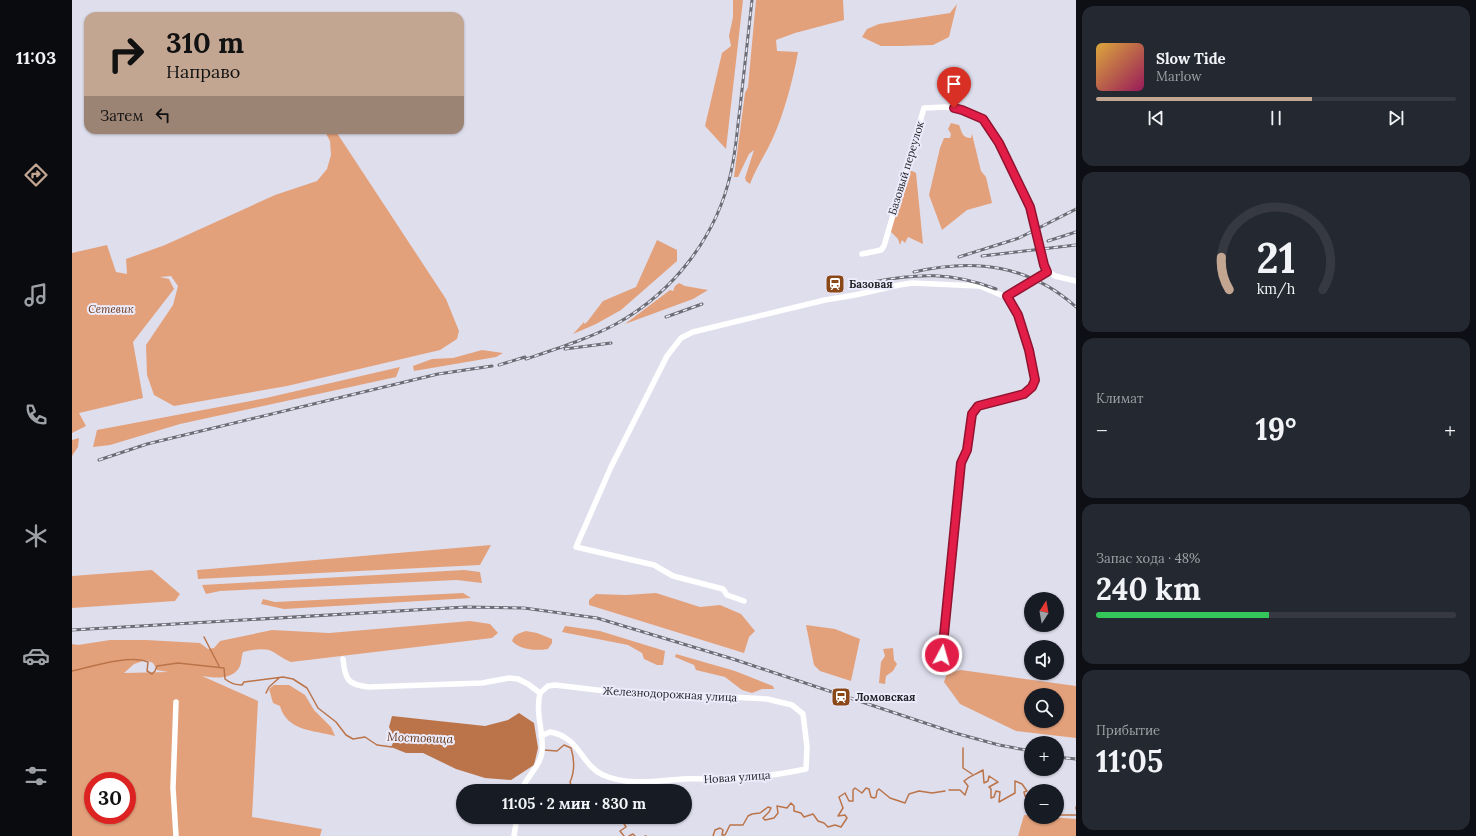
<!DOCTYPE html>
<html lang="ru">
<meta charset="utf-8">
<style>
:root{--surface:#171b24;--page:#242831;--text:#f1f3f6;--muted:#9ea1a6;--line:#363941;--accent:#c3a692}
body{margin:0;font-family:Lora,serif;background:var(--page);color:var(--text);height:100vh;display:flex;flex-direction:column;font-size:15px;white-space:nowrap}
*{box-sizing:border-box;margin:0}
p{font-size:13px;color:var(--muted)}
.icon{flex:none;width:22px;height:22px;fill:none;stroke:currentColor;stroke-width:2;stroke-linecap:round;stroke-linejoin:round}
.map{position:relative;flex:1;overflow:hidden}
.drawer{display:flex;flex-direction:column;gap:6px;padding:6px;background:#0d0f14;width:400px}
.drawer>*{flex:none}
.guide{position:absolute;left:12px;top:12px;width:380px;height:122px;border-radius:12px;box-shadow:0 1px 3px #0004;background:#c3a692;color:#111;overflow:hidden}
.needle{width:26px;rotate:11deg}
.fabs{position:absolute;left:952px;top:592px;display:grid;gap:8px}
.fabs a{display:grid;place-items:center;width:40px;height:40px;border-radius:50%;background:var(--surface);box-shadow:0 1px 3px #0004;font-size:20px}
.speed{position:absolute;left:12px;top:772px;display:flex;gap:8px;font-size:20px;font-weight:700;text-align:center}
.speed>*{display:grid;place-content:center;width:52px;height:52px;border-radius:50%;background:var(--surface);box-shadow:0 1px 3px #0004;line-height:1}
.speed .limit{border:6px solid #d22;background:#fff;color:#111}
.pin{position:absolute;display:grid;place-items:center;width:34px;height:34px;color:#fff;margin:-41px -17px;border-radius:50% 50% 50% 0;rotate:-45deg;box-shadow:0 0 4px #0007}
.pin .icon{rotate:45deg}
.me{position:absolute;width:44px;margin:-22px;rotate:6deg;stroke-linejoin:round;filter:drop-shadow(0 0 3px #0008)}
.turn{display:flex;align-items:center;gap:14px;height:84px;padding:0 16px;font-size:18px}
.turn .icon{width:52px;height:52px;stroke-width:2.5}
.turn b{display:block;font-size:28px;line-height:34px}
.then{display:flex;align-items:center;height:38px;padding:0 16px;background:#0003;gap:8px;font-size:15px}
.big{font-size:30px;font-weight:700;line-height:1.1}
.drawer .widget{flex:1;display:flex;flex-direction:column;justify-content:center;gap:6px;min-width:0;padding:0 14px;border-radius:12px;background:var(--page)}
.drawer .dial{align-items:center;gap:0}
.dial svg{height:104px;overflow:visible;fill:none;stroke:var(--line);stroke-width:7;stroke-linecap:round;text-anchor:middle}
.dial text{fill:var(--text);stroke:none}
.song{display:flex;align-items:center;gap:12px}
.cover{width:48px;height:48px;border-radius:6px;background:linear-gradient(135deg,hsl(40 70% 55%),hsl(330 70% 35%))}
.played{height:4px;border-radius:2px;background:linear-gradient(90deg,var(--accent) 60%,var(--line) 60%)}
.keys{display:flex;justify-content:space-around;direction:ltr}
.heat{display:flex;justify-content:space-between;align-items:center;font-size:22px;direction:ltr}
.charge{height:6px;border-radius:3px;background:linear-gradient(90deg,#34c759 48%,var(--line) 0)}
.trip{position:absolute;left:384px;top:784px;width:236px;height:40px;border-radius:20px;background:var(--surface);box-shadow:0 1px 3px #0004;font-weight:700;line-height:40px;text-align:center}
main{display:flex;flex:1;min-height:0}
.dock{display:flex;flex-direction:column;width:72px;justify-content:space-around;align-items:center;background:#090b0e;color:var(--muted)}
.dock .icon{width:28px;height:28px}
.dock .active{color:var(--accent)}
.dock b{font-size:18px;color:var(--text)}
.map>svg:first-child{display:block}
.green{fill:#e3a17b;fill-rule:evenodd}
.water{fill:#bb7449}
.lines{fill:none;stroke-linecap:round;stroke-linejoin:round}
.stream{stroke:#bb7449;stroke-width:1.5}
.street{stroke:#fff;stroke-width:5.5}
.rail-casing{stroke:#6c6c74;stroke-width:3}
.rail{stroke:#ecebfb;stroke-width:1.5;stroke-dasharray:4.5;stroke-linecap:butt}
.route-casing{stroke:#92132f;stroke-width:10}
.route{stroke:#e11d48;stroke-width:7}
.labels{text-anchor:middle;stroke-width:4;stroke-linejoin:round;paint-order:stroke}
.street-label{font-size:11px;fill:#232328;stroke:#ecebfb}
.poi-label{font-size:11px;font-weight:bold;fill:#232328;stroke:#ecebfb;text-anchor:start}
.park-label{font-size:11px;font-style:italic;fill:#6b3a1b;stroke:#ecebfb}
.water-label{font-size:12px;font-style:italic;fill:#653515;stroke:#ecebfb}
</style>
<main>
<nav class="dock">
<b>11:03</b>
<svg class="icon active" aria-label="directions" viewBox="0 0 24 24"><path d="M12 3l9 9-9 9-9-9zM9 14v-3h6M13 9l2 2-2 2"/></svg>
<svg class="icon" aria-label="music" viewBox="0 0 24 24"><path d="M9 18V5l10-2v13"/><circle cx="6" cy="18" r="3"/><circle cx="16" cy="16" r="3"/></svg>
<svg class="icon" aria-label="phone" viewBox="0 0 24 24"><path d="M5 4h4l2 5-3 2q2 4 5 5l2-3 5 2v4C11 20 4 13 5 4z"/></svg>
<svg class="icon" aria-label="climate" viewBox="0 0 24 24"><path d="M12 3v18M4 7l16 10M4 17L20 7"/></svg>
<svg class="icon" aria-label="car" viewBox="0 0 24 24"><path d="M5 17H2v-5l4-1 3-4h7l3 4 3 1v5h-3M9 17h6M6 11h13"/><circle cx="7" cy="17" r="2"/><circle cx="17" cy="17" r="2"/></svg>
<svg class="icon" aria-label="filters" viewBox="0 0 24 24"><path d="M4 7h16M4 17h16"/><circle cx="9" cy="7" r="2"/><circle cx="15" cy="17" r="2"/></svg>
</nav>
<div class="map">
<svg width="1004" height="836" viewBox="0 0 1004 836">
<rect width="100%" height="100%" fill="#dfdeed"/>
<path class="green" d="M 661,0 L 671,0 L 654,149 L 633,126 L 650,53 L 659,46 L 657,36 L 661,17 Z
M 684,0 L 771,0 L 772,20 L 723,33 L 704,40 L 705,51 L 726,52 C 721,80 712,114 700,140 C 693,155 684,168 678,184 L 674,181 L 673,178 L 682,150 L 677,154 L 666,177 L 662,177 L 673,93 L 676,87 Z
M 885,4 L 877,37 L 861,45 L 829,46 L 809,46 L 790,37 L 795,29 L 807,24 L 878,13 Z
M 879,123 L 887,125 C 890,132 890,138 899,138 L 900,134 L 909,171 L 914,177 L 920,203 L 895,210 L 870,230 L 857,195 L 868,148 L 872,138 L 878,138 L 879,134 L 876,129 Z
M 252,130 L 263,130 L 374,299 L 387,331 L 385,339 L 368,350 L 215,386 L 102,406 L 82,395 L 75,375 L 74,345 L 101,305 L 106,286 L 99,276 L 88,277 L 97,279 L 102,289 L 61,342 L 71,398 L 7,413 L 14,426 L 0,433 L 0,253 L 35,245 L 44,272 L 55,274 L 54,259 L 93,245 L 203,195 L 245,181 L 255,169 L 259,155 L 258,141 Z
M 838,170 L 844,173 L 851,244 L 836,237 L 833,243 L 830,240 L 828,245 L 826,239 L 818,231 Z
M 585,240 L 605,250 L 605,261 L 549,310 L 524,324 L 501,334 L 512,322 L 512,324 L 515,322 L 531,301 L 564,287 Z
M 607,283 L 613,286 L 636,290 L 621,299 L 553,324 L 598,290 L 601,291 L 603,286 Z
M 410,350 L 431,353 L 424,357 L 342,371 L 341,366 L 360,359 L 381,358 Z
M 328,367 L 324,377 L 108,424 L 38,445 L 21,447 L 25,430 L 194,398 Z
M 7,438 L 6,447 L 0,456 L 0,440 Z
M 419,545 L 408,565 L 126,579 L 125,570 Z
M 80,570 L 108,594 L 103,601 L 0,608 L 0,576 Z
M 392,570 L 408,572 L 410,583 L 385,580 L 148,591 L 134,594 L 130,585 Z
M 391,593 L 399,598 L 212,609 L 189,604 L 191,599 L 203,602 Z
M 584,593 L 628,607 L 648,605 L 669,614 L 683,631 L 677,637 L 672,653 L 517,605 L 517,600 L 524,594 L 554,595 Z
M 398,621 L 418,624 L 426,633 L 420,638 L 219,662 C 211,659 203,652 197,650 C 189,648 179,650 171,652 C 169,657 170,663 167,668 C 159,680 143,678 130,676 L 186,701 L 180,817 L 250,829 L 248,836 L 0,836 L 0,644 L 6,645 L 38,640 L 74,640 L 128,643 L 136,649 L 142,648 L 148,641 L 200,630 L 257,633 ZM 74,660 L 81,663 L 85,670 L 96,672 L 52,673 L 62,664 ZM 21,781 L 55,781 L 55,815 L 21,815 Z
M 734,625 L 763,629 L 788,639 L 779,681 L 748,671 L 742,665 Z
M 493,626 L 528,631 L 593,651 L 591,665 L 585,665 L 572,659 L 570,653 L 556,645 L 490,632 Z
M 454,631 L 465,633 L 480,639 L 480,643 L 476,649 C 465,651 448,650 440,641 C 442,634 448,633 454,631 Z
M 821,648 L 822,660 L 825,664 L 821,671 L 814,676 L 813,684 L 807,683 L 809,662 L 813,656 L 811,649 Z
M 604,654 L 663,671 L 701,686 L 702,689 L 690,689 L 680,693 L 670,690 L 653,677 L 624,670 L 622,665 L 603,657 Z
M 889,670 L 1004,686 L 1004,738 L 944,731 L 888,704 L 872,682 L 875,673 ZM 959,695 L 985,695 L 985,721 L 959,721 Z
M 202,685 L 217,685 L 233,695 L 242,710 L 259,727 L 263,736 C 241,730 215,731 208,706 L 201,703 L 197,689 Z
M 952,815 L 1004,819 L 1004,836 L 946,836 Z"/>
<path class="water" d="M 447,713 L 462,723 L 466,748 L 462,765 L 439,780 L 413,778 L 384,769 L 351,753 L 334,753 L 319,747 L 323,739 L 317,727 L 320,716 L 413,726 L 436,720 Z"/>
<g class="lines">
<path class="stream" d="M 132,637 L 147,666
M 0,671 C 18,667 59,654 76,662 L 75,671 L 80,674 L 83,671 L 85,666 L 106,663 L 152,668 L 153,679 C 158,683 163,685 170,685 L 172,682 L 211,677 L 221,679 L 235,688 L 246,708 L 264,722 L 274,735 L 281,739 L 293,737 L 305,745 L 320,747
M 194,693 L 197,687 L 207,678
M 891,748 L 891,768 L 900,774
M 472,750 L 485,751 L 492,745 L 499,748 C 503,761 503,771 498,782 L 501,791
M 877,790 L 888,790 L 893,795 L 896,786 L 892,781 C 899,775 903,775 911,770 L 912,783 L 916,781 L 917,776 L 926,782 L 917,787 L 919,789 L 919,798 L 922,797 L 924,791 L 928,792 L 927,802 L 943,793 L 943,781 L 950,784 L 955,791 L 952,792 L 953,796 L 958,795 L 959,798
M 1004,807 L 1004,809
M 985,815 L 1004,815
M 548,817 L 554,827 L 548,831 L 552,836
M 557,836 L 561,834 L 563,836
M 573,836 L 574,836
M 641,836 L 643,830 L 648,828 L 651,830 L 650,835 L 653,835 L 658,825 L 671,825 L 676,816 L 680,814 L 688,813 L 696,807 L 699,808 L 697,812 L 691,818 L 693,820 L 702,818 L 706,813 L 705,806 L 715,808 L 719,803 L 722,806 L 722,811 L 729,813 L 732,817 L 741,814 L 746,821 L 752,823 L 756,827 L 763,825 L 769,827 L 775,818 L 773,815 L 766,816 L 771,808 L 767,797 L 773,793 L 777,801 L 781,801 L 781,790 L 783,788 L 790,793 L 794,788 L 797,789 L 799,797 L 802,798 L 804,797 L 805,791 L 807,789 L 818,798 L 833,803 L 837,794 L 847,791 L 860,793 L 873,791"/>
<path class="street" d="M 790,254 L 809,250 L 812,246 L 852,108 L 874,107 L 890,110 L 911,119 L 927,143 L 954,199 L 963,224 L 973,269 L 983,276 L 1004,281
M 672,601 L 655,595 L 651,589 L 601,576 L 582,565 L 504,547 L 539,467 L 595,356 L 609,338 L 621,332 L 753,300 L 783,295 L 827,285 L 840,283 L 907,286 C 917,288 928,297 935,296 L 975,271
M 271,659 C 273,680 276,685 297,687 L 410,683 L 437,678 L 446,679 L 456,684 L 468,693
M 870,663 L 876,583 L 889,463 L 895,450 L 900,414 L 906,406 L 952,394 L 960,387 L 963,380 L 957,350 L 946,315 L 935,296
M 449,791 C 454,777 468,767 470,752 C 472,732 463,714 468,693 L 476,686 L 483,685 L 525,690 L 695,699 L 720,705 L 731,714 L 735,747 L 734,769 C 709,774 684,778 659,779 C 643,780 626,778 610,779 C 585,781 556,786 531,775 C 509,765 508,737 478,732 L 469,736
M 104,836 L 101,788 L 104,702
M 442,836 L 445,817"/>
<defs>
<path id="rail" d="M 976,241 L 1004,232
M 910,256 L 1004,245
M 887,257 L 947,238 L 1004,209
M 842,272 C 903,258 957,265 1004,307
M 801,282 C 846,273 880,272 924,289
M 594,317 L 630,304
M 493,349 L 539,343
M 454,359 C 484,349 516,339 544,324 C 602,292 645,236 659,172 C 664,151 665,129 668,108 C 672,72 676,36 680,0
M 427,365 L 453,357
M 27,460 L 75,444 L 366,374 L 420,366
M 0,630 L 394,607 L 452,608 L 525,618 L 661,659 L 883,733 L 927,745 L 959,751
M 985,757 L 1004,759"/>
</defs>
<use href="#rail" class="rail-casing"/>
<use href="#rail" class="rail"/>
</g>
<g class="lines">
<defs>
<path id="route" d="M 870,655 L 889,463 L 895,450 L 900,414 L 906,406 L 952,394 L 960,387 L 963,380 L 957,350 L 946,315 L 935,296 L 975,272 L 972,265 L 958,207 L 927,143 L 911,119 L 890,110 L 882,108"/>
</defs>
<use href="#route" class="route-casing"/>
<use href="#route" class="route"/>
</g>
<defs>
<symbol id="station-square" viewBox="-11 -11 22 22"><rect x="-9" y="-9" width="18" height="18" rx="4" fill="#8a4718" stroke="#ecebfb"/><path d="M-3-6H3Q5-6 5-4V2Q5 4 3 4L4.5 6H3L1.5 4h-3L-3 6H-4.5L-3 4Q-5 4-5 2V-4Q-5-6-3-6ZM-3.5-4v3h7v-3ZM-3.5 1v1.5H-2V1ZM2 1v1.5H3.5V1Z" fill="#fff"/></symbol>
</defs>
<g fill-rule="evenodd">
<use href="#station-square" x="752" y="273" width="22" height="22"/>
<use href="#station-square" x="758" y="686" width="22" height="22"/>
</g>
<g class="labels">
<g class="street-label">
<text transform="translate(834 168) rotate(-73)" y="4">Базовый переулок</text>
<text transform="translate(598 694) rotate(3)" y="4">Железнодорожная улица</text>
<text transform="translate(665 777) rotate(-4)" y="4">Новая улица</text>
</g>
<g class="poi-label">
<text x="777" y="288">Базовая</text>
<text x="783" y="701">Ломовская</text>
</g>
<g class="park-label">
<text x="39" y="313">Сетевик</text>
</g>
<g class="water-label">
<text transform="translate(348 738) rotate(2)" y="4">Мостовица</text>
</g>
</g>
</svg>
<div class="fabs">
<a><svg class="needle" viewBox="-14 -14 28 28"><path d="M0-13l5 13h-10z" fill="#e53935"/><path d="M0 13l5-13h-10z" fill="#9ea1a6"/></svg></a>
<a><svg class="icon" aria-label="sound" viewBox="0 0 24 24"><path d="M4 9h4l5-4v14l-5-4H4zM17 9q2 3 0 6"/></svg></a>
<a><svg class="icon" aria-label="search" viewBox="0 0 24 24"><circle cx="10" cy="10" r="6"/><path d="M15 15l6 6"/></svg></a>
<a>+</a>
<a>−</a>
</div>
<div class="speed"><div class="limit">30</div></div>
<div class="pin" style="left:882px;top:108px;background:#d93025"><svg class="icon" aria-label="arrive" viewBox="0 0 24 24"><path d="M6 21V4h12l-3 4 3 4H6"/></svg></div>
<svg class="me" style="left:870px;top:655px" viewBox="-20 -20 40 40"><circle r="17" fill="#e11d48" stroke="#fff" stroke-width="3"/><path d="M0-11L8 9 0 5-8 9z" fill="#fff"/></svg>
<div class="trip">11:05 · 2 мин · 830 m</div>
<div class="guide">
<div class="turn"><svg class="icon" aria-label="right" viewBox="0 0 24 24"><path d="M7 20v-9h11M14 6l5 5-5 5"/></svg><div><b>310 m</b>Направо</div></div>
<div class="then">Затем<svg class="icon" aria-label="left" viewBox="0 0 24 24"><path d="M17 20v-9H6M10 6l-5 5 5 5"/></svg></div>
</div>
</div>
<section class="drawer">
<div class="widget">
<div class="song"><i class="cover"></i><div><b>Slow Tide</b><p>Marlow</p></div></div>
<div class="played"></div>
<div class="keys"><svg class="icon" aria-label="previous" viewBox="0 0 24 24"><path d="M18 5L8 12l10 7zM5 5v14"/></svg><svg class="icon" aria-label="pause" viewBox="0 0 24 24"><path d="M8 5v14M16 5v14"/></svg><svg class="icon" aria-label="next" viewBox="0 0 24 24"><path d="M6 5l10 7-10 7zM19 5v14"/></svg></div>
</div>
<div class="widget dial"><svg viewBox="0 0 100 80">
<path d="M14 69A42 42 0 1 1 86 69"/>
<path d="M14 69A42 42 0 0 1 8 44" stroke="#c3a692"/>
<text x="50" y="56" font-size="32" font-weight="700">21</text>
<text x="50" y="72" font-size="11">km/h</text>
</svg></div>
<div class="widget"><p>Климат</p>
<div class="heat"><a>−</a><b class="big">19°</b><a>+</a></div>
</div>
<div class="widget"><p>Запас хода · 48%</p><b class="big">240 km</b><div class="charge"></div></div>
<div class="widget"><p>Прибытие</p><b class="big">11:05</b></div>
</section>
</main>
